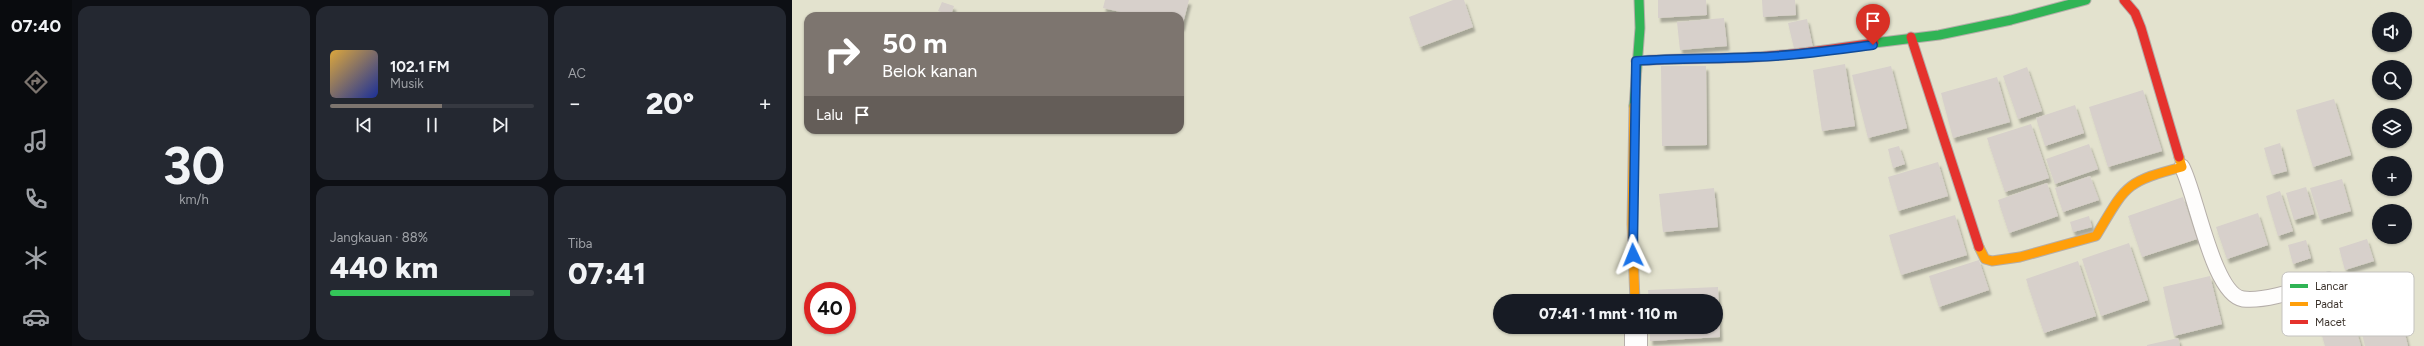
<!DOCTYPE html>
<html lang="id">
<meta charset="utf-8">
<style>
:root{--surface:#171b24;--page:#242831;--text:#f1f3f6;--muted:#9ea1a6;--line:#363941;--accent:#7d756f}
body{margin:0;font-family:Figtree,sans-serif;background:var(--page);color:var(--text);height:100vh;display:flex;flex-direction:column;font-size:15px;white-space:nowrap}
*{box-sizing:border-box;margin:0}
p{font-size:13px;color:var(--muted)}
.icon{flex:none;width:22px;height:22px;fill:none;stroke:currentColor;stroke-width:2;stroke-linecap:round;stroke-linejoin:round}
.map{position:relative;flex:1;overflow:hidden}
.details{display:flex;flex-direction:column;gap:6px;padding:6px;background:#0d0f14;width:720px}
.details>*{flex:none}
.guide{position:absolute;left:12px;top:12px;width:380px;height:122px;border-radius:12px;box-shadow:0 1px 3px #0004;background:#7d756f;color:#fff;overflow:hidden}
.controls{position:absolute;left:1580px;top:12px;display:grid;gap:8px}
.controls a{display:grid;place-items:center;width:40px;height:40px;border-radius:50%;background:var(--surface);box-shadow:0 1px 3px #0004;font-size:20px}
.speed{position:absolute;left:12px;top:282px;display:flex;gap:8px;font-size:20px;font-weight:700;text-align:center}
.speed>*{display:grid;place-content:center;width:52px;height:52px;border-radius:50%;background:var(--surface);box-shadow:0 1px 3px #0004;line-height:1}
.speed .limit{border:6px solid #d22;background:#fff;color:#111}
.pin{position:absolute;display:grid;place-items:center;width:34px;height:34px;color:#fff;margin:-41px -17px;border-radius:50% 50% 50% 0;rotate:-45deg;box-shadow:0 0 4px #0007}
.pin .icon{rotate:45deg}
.me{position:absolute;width:44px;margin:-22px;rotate:358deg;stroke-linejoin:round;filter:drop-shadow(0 0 3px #0008)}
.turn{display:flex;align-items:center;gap:14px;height:84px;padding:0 12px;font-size:18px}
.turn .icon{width:52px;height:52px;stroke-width:2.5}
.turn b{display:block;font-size:28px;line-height:34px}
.then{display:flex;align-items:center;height:38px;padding:0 12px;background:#0003;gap:8px;font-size:15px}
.big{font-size:30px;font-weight:800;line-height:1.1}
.details .tile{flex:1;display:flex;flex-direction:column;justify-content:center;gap:6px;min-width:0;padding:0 14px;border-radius:12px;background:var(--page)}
.details .dial{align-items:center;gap:0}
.dial b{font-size:52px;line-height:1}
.song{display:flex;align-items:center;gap:12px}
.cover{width:48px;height:48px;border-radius:6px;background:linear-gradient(135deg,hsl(40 70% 55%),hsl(230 70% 35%))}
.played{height:4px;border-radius:2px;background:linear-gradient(90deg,var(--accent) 55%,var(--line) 55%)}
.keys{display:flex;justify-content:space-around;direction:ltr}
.heat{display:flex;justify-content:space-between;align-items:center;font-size:22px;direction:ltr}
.charge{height:6px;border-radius:3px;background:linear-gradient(90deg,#34c759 88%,var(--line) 0)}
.details .tiles{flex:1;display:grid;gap:6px;grid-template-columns:repeat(3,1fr)}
.tile:first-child{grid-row:span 2}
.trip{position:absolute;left:701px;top:294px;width:230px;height:40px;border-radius:20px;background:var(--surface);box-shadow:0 1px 3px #0004;font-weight:800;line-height:40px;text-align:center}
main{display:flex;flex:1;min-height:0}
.tabs{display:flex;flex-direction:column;width:72px;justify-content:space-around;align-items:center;background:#090b0e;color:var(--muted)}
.tabs .icon{width:28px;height:28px}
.tabs .selected{color:var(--accent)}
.tabs b{font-size:18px;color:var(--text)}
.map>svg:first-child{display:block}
.green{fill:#e3e2ce;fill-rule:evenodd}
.building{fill:#d7d0cb;filter:url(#shadow)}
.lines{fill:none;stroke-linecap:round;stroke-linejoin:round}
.lane-casing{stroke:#b5aea9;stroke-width:17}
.street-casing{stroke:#b5aea9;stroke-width:24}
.fast-casing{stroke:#b5aea9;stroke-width:11}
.slow-casing{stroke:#b5aea9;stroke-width:11}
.jam-casing{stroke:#b5aea9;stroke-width:11}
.lane{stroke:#fefdfc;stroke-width:15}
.street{stroke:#fefdfc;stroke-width:22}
.fast{stroke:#30b455;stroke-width:9}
.slow{stroke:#ff9f0a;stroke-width:9}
.jam{stroke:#e5322d;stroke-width:9}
.route-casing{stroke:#114b97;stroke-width:10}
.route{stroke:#1a73e8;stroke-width:7}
.key{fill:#fff;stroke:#c4c2bf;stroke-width:1}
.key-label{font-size:11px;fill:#3b322b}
</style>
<main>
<nav class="tabs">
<b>07:40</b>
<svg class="icon selected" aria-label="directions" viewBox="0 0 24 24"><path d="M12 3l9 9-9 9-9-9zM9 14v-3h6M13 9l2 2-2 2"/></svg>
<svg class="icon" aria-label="music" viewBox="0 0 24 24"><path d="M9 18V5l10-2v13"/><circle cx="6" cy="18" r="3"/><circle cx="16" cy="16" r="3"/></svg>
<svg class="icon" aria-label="phone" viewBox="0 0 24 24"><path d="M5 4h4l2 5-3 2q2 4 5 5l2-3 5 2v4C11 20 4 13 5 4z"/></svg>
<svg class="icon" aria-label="climate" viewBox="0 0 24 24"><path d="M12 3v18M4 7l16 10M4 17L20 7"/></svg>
<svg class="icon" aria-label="car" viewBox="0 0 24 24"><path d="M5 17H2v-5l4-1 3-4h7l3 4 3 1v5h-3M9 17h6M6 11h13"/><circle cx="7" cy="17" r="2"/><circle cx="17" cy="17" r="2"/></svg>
</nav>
<section class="details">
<div class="tiles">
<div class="tile dial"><b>30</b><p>km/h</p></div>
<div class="tile">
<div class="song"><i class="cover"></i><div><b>102.1 FM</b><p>Musik</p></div></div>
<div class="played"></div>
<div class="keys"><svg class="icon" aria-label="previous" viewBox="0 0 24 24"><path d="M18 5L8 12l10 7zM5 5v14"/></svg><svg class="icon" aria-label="pause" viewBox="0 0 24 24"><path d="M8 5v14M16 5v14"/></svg><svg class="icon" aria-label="next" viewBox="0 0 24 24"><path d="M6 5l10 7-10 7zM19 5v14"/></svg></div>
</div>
<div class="tile"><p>AC</p>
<div class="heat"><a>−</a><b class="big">20°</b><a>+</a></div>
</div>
<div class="tile"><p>Jangkauan · 88%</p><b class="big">440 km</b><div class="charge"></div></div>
<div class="tile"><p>Tiba</p><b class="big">07:41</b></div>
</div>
</section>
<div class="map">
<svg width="1632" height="346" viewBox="0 0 1632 346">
<defs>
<filter id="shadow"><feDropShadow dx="2.5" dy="4.5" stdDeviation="1" flood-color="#0004"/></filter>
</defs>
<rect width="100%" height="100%" fill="#f7f2ee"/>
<path class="green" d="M 0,0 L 1632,0 L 1632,346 L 0,346 ZM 16,16 L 388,16 L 388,130 L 16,130 ZM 1587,19 L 1613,19 L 1613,45 L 1587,45 ZM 1587,67 L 1613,67 L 1613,93 L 1587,93 ZM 1587,115 L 1613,115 L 1613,141 L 1587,141 ZM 1587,163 L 1613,163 L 1613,189 L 1587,189 ZM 1587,211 L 1613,211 L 1613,237 L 1587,237 ZM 21,291 L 55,291 L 55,325 L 21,325 ZM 708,301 L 924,301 L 924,327 L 708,327 Z"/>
<path class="building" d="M 313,0 L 397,0 L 390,27 L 388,26 L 388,16 L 346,16 L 311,8 Z
M 661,0 L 672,0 L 681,27 L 628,47 L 617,17 Z
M 866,0 L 914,0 L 915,15 L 866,18 Z
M 970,0 L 1003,0 L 1004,15 L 971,17 Z
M 150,2 L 162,6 L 159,15 L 146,11 Z
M 932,18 L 935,46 L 888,50 L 885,22 Z
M 1015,19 L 1021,48 L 1003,52 L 996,23 Z
M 1053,64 L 1063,126 L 1030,131 L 1021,70 Z
M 869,66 L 914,66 L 915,145 L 870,146 Z
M 1099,66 L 1115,128 L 1076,138 L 1060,75 Z
M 1235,67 L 1250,111 L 1226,119 L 1211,76 Z
M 1205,77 L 1218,122 L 1161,138 L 1149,93 Z
M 1351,90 L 1370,151 L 1316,167 L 1297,107 Z
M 1542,99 L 1559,155 L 1521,167 L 1504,110 Z
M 1283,105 L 1292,133 L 1253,146 L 1244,118 Z
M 1239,124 L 1257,178 L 1213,192 L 1195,138 Z
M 1488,143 L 1495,171 L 1480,175 L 1472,148 Z
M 1297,144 L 1306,169 L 1263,184 L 1254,159 Z
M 1107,146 L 1113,164 L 1101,168 L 1096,149 Z
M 1146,162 L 1156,196 L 1106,211 L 1096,177 Z
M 1298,176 L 1307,200 L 1271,212 L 1263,188 Z
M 1550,179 L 1559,211 L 1528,220 L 1518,188 Z
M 1255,183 L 1266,216 L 1217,233 L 1206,200 Z
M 1514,187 L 1522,214 L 1502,220 L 1494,193 Z
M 922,188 L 926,227 L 871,232 L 867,194 Z
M 1488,191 L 1501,231 L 1486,236 L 1474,196 Z
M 1391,197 L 1405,239 L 1350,257 L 1336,216 Z
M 1466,213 L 1476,245 L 1435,259 L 1424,227 Z
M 1163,215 L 1175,255 L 1109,275 L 1097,235 Z
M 1297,216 L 1300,227 L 1281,232 L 1278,222 Z
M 1575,239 L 1582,261 L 1553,270 L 1547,248 Z
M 1514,240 L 1519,258 L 1501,264 L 1496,245 Z
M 1337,243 L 1356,300 L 1309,316 L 1290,259 Z
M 1187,260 L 1197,290 L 1147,307 L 1137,276 Z
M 1286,261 L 1304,316 L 1252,333 L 1234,279 Z
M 1418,276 L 1430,324 L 1382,336 L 1371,287 Z
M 926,287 L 928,337 L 858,341 L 858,327 L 924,327 L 924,301 L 857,301 L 856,290 Z
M 1605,302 L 1616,346 L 1573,346 L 1565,313 Z
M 1559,312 L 1569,346 L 1533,346 L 1526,321 Z
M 1386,338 L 1388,346 L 1355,346 L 1355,345 Z"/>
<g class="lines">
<defs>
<path id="lane" d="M 1390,167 C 1404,193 1421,295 1451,299 C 1476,302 1513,287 1537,280"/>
<path id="street" d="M 844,346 L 844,327"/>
<path id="fast" d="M 1082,43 L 1147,35 L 1219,20 L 1294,0
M 842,106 L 848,28 L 847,0"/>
<path id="slow" d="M 842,106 L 840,224 L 843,301
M 1187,247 L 1193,259 L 1200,261 L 1228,257 L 1304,236 C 1334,186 1332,182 1390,167 L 1387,157"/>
<path id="jam" d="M 1332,0 L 1343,13 L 1349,28 L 1387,157
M 1119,37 L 1187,247
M 844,61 C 884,58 923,59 963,57 C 1003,55 1042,49 1082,43"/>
</defs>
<use href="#lane" class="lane-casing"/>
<use href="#street" class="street-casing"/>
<use href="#fast" class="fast-casing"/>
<use href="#slow" class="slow-casing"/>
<use href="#jam" class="jam-casing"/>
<use href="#lane" class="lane"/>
<use href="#street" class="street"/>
<use href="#fast" class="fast"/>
<use href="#slow" class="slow"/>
<use href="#jam" class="jam"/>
</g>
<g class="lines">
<defs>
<path id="route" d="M 841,255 L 844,61 C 885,58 923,59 963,57 C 1003,56 1042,50 1081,45"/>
</defs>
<use href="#route" class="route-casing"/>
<use href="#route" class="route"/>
</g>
<rect x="1490" y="272" width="132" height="64" rx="6" class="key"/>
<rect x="1498" y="284" width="18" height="4" fill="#30b455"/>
<rect x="1498" y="302" width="18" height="4" fill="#ff9f0a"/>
<rect x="1498" y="320" width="18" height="4" fill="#e5322d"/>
<g class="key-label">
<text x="1523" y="290">Lancar</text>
<text x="1523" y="308">Padat</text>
<text x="1523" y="326">Macet</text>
</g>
</svg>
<div class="controls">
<a><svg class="icon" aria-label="sound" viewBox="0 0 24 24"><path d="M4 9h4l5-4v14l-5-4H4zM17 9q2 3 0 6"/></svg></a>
<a><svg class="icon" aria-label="search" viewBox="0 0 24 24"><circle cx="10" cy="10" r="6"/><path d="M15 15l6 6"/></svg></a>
<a><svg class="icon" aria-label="layers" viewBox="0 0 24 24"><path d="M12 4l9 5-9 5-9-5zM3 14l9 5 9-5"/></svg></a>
<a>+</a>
<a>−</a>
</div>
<div class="speed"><div class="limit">40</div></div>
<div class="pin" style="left:1081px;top:45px;background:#d93025"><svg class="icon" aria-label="arrive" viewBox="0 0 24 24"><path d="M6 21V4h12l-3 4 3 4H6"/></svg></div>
<svg class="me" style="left:841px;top:255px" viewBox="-20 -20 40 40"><path d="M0-17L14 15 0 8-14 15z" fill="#1a73e8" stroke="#fff" stroke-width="4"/></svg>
<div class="trip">07:41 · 1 mnt · 110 m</div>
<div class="guide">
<div class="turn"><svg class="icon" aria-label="right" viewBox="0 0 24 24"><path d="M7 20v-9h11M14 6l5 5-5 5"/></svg><div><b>50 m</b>Belok kanan</div></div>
<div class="then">Lalu<svg class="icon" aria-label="arrive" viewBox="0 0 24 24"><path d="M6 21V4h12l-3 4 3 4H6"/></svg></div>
</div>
</div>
</main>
